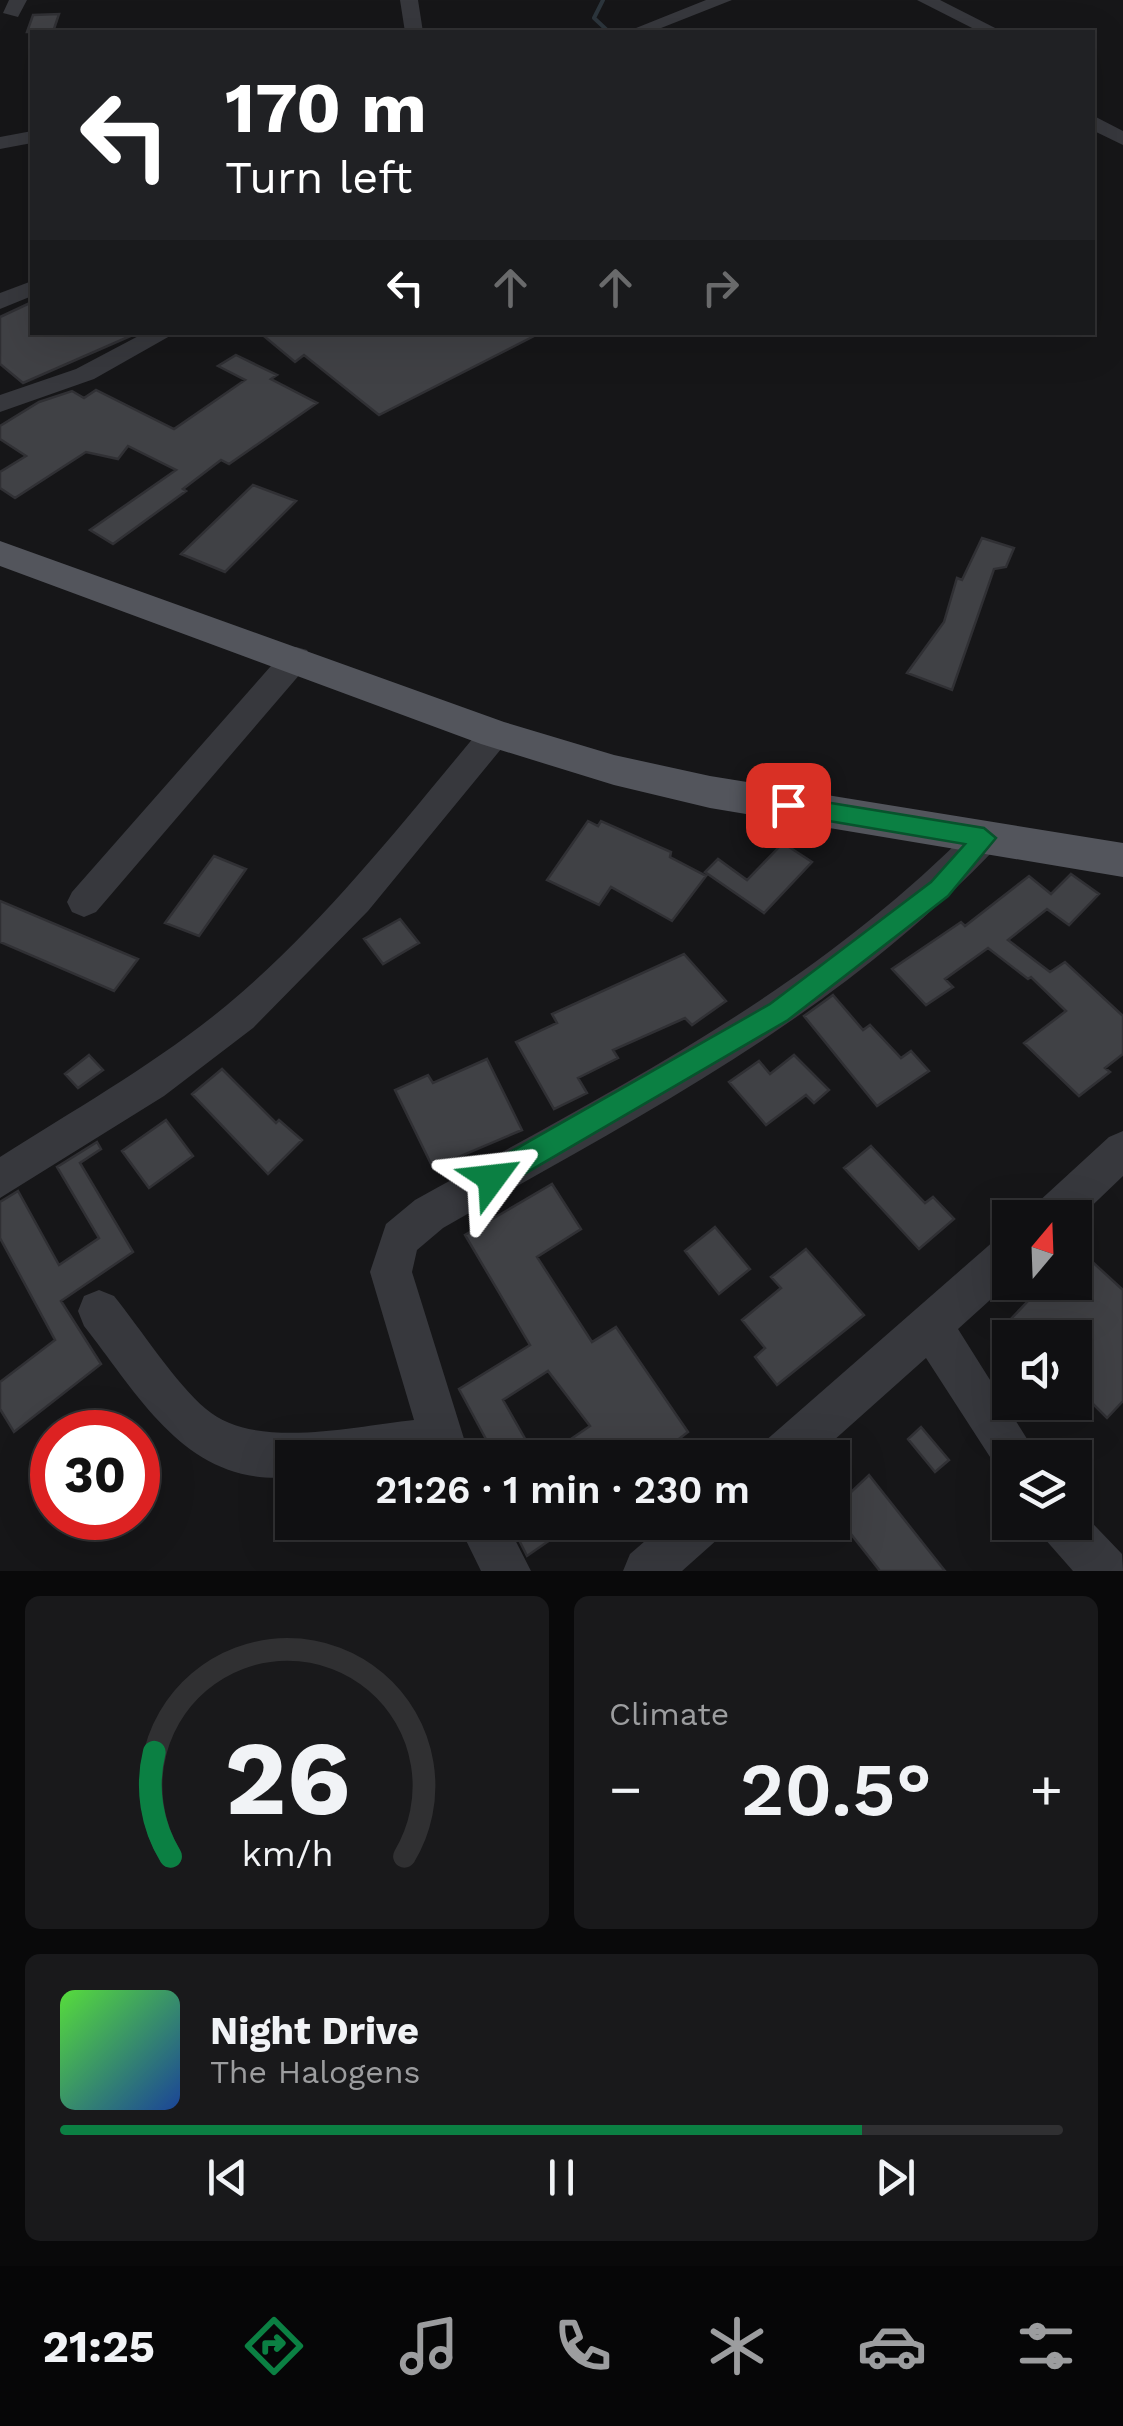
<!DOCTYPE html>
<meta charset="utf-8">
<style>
:root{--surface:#101012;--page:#19191b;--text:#f1f3f6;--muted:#9c9d9f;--line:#303032;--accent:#0b8043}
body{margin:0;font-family:"Work Sans",sans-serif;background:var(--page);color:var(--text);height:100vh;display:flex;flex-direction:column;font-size:38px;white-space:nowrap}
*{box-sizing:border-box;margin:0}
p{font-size:32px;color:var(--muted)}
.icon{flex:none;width:55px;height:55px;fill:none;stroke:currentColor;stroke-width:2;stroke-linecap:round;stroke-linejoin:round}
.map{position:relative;height:1571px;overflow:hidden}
.details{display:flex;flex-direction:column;gap:25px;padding:25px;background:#09090a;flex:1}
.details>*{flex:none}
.hud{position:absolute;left:30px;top:30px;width:1065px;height:305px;border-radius:0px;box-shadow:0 10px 40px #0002,0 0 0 2px var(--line);background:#202124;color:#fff;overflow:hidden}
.needle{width:65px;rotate:19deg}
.fabs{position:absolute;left:992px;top:1200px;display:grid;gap:20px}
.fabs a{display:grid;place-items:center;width:100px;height:100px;border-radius:0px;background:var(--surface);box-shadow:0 10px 40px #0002,0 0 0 2px var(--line);font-size:50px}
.speed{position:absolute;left:30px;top:1410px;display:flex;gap:20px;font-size:50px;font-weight:700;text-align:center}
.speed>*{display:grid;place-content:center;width:130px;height:130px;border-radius:50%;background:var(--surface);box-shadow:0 10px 40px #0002,0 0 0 2px var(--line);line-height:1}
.speed .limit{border:15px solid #d22;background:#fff;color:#111}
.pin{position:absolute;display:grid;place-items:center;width:85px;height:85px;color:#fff;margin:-42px;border-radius:20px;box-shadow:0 5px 15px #0006}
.me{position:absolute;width:110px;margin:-55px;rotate:60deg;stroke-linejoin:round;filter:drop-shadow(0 0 8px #0008)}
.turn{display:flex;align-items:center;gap:35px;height:210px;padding:0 30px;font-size:45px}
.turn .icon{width:130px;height:130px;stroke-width:2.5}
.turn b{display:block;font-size:70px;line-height:85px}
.lanes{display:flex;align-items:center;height:95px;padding:0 30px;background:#0003;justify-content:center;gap:50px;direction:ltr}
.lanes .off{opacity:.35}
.big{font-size:75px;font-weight:600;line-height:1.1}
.details .card{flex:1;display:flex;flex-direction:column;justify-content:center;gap:15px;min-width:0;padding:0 35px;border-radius:15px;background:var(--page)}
.details .dial{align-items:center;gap:0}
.dial svg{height:260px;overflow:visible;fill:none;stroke:var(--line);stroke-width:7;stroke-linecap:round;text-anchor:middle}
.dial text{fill:var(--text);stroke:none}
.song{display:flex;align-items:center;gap:30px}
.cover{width:120px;height:120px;border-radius:15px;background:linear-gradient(135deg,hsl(110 70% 55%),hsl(220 70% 35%))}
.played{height:10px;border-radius:5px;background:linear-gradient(90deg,var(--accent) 80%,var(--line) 80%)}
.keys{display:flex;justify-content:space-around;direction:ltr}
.heat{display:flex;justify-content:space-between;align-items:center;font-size:55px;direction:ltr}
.details .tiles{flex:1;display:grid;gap:25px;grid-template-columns:1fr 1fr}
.card:last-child{grid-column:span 2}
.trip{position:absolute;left:275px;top:1440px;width:575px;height:100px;border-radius:0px;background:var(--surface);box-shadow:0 10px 40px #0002,0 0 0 2px var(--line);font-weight:600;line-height:100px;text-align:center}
.tabs{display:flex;height:160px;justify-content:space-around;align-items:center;background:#060607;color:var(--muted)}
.tabs .icon{width:70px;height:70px}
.tabs .active{color:var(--accent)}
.tabs b{font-size:45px;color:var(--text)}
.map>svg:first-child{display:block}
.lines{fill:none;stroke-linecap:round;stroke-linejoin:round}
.stream{stroke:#2c353c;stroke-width:4}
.building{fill:#404145;stroke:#303034;stroke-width:2.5}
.minor{fill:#37383d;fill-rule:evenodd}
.major{fill:#53555c;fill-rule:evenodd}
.route{fill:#0b8043;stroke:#07532c;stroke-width:2.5}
</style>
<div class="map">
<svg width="1123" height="1571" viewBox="0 0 1123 1571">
<rect width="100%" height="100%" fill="#161618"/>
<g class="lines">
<path class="stream" d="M 603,0 L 594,18 L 609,32"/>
</g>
<path class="building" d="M 59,14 L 53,32 L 27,32 L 33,15 Z
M 32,302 L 32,332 L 135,334 L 23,383 L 0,364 L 0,317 Z
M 259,332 L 542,332 L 379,415 L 304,355 L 295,362 Z
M 236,355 L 277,375 L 271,379 L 317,403 L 229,464 L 221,460 L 183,489 L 186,491 L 113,544 L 90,530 L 176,470 L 128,446 L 118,459 L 86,452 L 15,498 L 0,488 L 0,472 L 26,456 L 0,439 L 0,426 L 39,402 L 72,391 L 84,398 L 96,390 L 174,429 L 245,380 L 218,366 Z
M 253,485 L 296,501 L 225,572 L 181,554 Z
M 982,538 L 1014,548 L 1006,567 L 994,569 L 952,690 L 907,673 L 944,622 L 957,578 L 962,580 Z
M 588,821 L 598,826 L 601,821 L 671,852 L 670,857 L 706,876 L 672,921 L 611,887 L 599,905 L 547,880 Z
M 783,843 L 812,862 L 764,913 L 705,872 L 718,859 L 747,880 Z
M 214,856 L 246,869 L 199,936 L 165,923 Z
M 1071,874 L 1099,894 L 1069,925 L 1047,909 L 1008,940 L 1050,972 L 1065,962 L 1123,1016 L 1123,1054 L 1105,1068 L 1110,1072 L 1079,1096 L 1024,1043 L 1066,1011 L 1031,977 L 1028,979 L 988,948 L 945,979 L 953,987 L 926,1005 L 892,969 L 961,922 L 965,926 L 1029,876 L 1051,894 Z
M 0,901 L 138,959 L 114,991 L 0,942 Z
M 400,919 L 419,943 L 383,964 L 364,939 Z
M 684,954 L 726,1001 L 692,1025 L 685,1018 L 613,1050 L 618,1058 L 578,1078 L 587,1093 L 554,1109 L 516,1042 L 557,1023 L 552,1014 Z
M 833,995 L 863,1030 L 870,1025 L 901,1058 L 911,1051 L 929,1071 L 877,1106 L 804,1016 Z
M 89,1055 L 103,1070 L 78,1088 L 65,1074 Z
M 794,1055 L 829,1090 L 814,1103 L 806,1095 L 766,1125 L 729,1082 L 759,1061 L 770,1074 Z
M 487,1059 L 522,1130 L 433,1168 L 395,1090 L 428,1075 L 433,1083 Z
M 222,1069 L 276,1123 L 279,1120 L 302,1140 L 268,1174 L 192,1094 Z
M 166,1120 L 193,1156 L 149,1188 L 122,1151 Z
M 97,1142 L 101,1149 L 80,1163 L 133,1252 L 61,1301 L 101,1364 L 14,1432 L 0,1409 L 0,1382 L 55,1340 L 0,1238 L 0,1202 L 18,1191 L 59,1265 L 99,1238 L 57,1167 Z
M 871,1146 L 925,1203 L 933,1197 L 954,1219 L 919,1249 L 844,1168 Z
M 552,1184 L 581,1229 L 537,1257 L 592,1342 L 616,1327 L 688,1432 L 654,1458 L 543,1458 L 590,1426 L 548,1371 L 503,1400 L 536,1458 L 473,1458 L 472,1451 L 487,1441 L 459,1389 L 530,1345 L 465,1235 Z
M 715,1227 L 750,1269 L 719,1294 L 685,1251 Z
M 1075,1246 L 1123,1290 L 1123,1401 L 1107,1418 L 1075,1386 L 1075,1338 L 1026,1338 L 1009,1321 L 1046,1282 L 1075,1282 Z
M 806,1249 L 864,1315 L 777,1385 L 755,1357 L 765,1348 L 742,1320 L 781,1288 L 771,1277 Z
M 921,1427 L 949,1460 L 935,1472 L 908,1439 Z
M 869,1475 L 945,1571 L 880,1571 L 832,1510 Z
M 510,1522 L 576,1522 L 527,1556 Z"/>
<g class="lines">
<path class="minor" d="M 9,0 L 27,0 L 18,17 L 3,13 Z
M 400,0 L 418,0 L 423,32 L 405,32 Z
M 706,0 L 732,0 L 651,32 L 626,32 Z
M 917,0 L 940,0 L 1003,32 L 980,32 Z
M 1092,115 L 1123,131 L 1123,145 L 1092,130 Z
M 32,131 L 32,143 L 0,149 L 0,137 Z
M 32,281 L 32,296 L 0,309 L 0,293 Z
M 146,332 L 177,332 L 94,379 L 0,412 L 0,395 L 76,369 Z
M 296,647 L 307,650 L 311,658 L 307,666 L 96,912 L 84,917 L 72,912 L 67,902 L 72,892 L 285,650 Z
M 495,722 L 506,725 L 511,734 L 506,743 L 368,911 L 253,1028 L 164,1096 L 0,1198 L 0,1157 C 77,1108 157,1063 227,1005 C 324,924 403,822 484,725 Z
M 984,824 L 996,828 L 1001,838 L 996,848 C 832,1019 646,1112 443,1228 L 417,1250 L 412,1272 L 470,1458 L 292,1458 L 292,1477 C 187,1487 141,1398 84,1326 L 78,1311 L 84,1296 L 99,1290 L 114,1296 C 140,1328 176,1384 206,1409 C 255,1451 354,1426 414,1420 L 370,1272 L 386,1224 L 415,1200 C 616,1088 808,994 972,828 Z
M 1123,1131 L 1123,1176 L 1075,1222 L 1075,1218 L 1030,1218 L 1036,1204 L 1109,1137 Z
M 1010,1234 L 1010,1282 L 958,1329 L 1039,1458 L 1010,1458 L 1010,1478 L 1001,1474 L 926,1358 L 814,1458 L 758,1458 L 764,1442 L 995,1240 Z
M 1075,1505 L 1122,1554 L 1123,1571 L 1073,1571 L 1044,1538 L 1037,1522 L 1075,1522 Z
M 457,1522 L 506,1522 L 531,1571 L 481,1571 Z
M 667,1522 L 726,1522 L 719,1538 L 682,1571 L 623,1571 L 630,1554 Z"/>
<path class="major" d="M 0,541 L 504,722 L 614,755 L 710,776 L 1123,843 L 1123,877 L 710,808 L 614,785 L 481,744 L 0,566 Z"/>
</g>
<path class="route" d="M 788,796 L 984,828 L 996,838 L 948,896 L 788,1020 L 502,1187 L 492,1191 L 482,1187 L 478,1178 L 482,1168 L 770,1004 L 931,882 L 965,844 L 788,814 L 777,805 Z"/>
</svg>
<div class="fabs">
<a><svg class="needle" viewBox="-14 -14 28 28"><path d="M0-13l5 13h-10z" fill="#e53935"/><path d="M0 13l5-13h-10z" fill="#9c9d9f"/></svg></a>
<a><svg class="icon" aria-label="sound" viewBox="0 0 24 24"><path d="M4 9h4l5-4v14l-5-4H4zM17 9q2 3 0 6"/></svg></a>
<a><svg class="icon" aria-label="layers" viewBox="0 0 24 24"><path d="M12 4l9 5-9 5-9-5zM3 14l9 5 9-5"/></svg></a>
</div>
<div class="speed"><div class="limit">30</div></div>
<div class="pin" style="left:788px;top:805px;background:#d93025"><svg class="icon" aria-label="arrive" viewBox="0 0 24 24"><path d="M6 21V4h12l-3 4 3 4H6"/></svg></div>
<svg class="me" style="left:492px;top:1178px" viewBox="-20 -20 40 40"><path d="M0-17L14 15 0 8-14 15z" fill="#0b8043" stroke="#fff" stroke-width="4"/></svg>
<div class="trip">21:26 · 1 min · 230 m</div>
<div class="hud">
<div class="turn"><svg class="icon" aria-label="left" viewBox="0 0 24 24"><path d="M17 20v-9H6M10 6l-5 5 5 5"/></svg><div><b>170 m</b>Turn left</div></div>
<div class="lanes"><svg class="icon" aria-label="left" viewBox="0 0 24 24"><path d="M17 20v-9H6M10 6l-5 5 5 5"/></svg><svg class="icon off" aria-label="ahead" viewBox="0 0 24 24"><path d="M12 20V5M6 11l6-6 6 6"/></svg><svg class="icon off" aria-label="ahead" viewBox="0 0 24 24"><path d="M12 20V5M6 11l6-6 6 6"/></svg><svg class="icon off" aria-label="right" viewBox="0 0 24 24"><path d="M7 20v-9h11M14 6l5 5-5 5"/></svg></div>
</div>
</div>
<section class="details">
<div class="tiles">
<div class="card dial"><svg viewBox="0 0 100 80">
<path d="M14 69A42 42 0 1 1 86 69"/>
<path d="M14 69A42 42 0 0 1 9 37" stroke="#0b8043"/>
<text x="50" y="56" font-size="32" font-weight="700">26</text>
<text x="50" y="72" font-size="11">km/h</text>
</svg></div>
<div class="card"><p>Climate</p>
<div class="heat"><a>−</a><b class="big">20.5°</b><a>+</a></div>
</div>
<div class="card">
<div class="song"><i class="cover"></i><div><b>Night Drive</b><p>The Halogens</p></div></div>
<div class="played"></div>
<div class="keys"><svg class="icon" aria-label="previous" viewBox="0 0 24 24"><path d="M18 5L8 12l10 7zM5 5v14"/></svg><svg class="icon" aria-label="pause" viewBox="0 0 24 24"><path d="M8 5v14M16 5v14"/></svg><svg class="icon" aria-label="next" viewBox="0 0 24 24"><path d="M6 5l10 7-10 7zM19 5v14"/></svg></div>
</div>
</div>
</section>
<nav class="tabs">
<b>21:25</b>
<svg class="icon active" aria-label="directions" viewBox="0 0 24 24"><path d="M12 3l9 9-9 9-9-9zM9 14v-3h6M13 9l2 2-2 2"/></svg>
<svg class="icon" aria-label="music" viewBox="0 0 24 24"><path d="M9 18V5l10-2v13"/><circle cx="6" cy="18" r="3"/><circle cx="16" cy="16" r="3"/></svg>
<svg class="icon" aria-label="phone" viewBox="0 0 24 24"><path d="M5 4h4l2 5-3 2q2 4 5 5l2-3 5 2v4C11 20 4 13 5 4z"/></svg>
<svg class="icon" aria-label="climate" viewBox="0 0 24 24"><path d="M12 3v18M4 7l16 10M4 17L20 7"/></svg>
<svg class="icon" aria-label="car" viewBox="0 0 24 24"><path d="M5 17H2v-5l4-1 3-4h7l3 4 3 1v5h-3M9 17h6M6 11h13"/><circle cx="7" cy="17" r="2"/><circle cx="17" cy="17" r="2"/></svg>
<svg class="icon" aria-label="filters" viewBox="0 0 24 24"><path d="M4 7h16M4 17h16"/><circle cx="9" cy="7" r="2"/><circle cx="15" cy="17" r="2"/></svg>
</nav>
